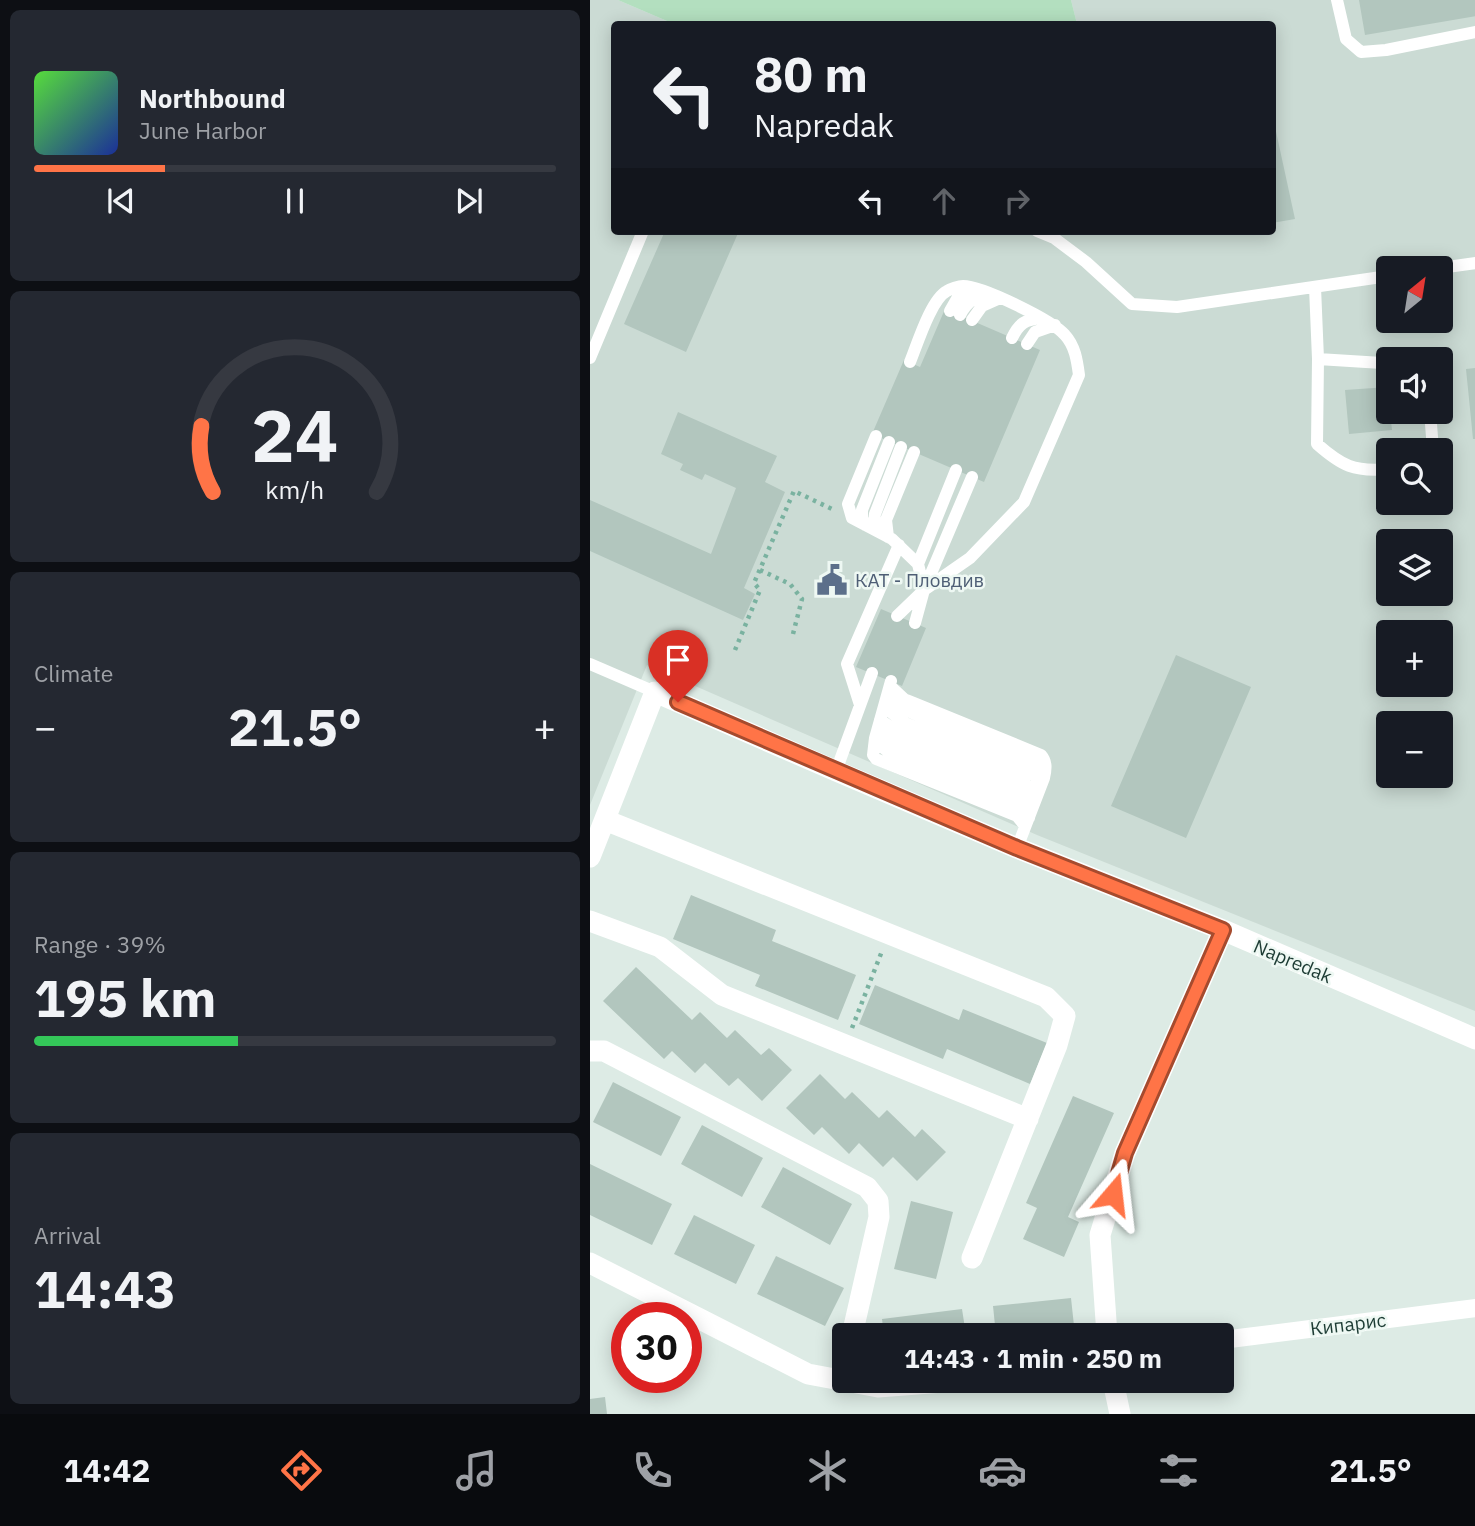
<!DOCTYPE html>
<meta charset="utf-8">
<style>
:root{--surface:#171b24;--page:#242831;--text:#f1f3f6;--muted:#9ea1a6;--line:#363941;--accent:#ff7447}
body{margin:0;font-family:"IBM Plex Sans",sans-serif;background:var(--page);color:var(--text);height:100vh;display:flex;flex-direction:column;font-size:26px;white-space:nowrap}
*{box-sizing:border-box;margin:0}
p{font-size:23px;color:var(--muted)}
.icon{flex:none;width:38px;height:38px;fill:none;stroke:currentColor;stroke-width:2;stroke-linecap:round;stroke-linejoin:round}
.map{position:relative;flex:1;overflow:hidden}
.side{display:flex;flex-direction:column;gap:10px;padding:10px;background:#0d0f14;width:590px}
.side>*{flex:none}
.banner{position:absolute;left:21px;top:21px;width:665px;height:214px;border-radius:7px;box-shadow:0 4px 18px #0003;background:#171b24;color:var(--text);overflow:hidden}
.needle{width:46px;rotate:30deg}
.buttons{position:absolute;left:786px;top:256px;display:grid;gap:14px}
.buttons a{display:grid;place-items:center;width:77px;height:77px;border-radius:7px;background:var(--surface);box-shadow:0 4px 18px #0003;font-size:35px}
.speed{position:absolute;left:21px;top:1302px;display:flex;gap:14px;font-size:35px;font-weight:700;text-align:center}
.speed>*{display:grid;place-content:center;width:91px;height:91px;border-radius:50%;background:var(--surface);box-shadow:0 4px 18px #0003;line-height:1}
.speed .limit{border:10px solid #d22;background:#fff;color:#111}
.pin{position:absolute;display:grid;place-items:center;width:60px;height:60px;color:#fff;margin:-72px -30px;border-radius:50% 50% 50% 0;rotate:-45deg;box-shadow:0 0 7px #0007}
.pin .icon{rotate:45deg}
.me{position:absolute;width:77px;margin:-38px;rotate:17deg;stroke-linejoin:round;filter:drop-shadow(0 0 5px #0008)}
.turn{display:flex;align-items:center;gap:24px;height:147px;padding:0 28px;font-size:32px}
.turn .icon{width:91px;height:91px;stroke-width:2.5}
.turn b{display:block;font-size:49px;line-height:60px}
.lanes{display:flex;align-items:center;height:66px;padding:0 28px;background:#0003;justify-content:center;gap:35px;direction:ltr}
.lanes .off{opacity:.35}
.big{font-size:52px;font-weight:700;line-height:1.1}
.side .tile{flex:1;display:flex;flex-direction:column;justify-content:center;gap:10px;min-width:0;padding:0 24px;border-radius:10px;background:var(--page)}
.side .dial{align-items:center;gap:0}
.dial svg{height:182px;overflow:visible;fill:none;stroke:var(--line);stroke-width:7;stroke-linecap:round;text-anchor:middle}
.dial text{fill:var(--text);stroke:none}
.song{display:flex;align-items:center;gap:21px}
.cover{width:84px;height:84px;border-radius:10px;background:linear-gradient(135deg,hsl(110 70% 55%),hsl(230 70% 35%))}
.played{height:7px;border-radius:4px;background:linear-gradient(90deg,var(--accent) 25%,var(--line) 25%)}
.keys{display:flex;justify-content:space-around;direction:ltr}
.heat{display:flex;justify-content:space-between;align-items:center;font-size:38px;direction:ltr}
.charge{height:10px;border-radius:5px;background:linear-gradient(90deg,#34c759 39%,var(--line) 0)}
.trip{position:absolute;left:242px;top:1323px;width:402px;height:70px;border-radius:7px;background:var(--surface);box-shadow:0 4px 18px #0003;font-weight:700;line-height:70px;text-align:center}
.tabs{display:flex;height:112px;justify-content:space-around;align-items:center;background:#090b0e;color:var(--muted)}
.tabs .icon{width:49px;height:49px}
.tabs .current{color:var(--accent)}
.tabs b{font-size:32px;color:var(--text)}
main{display:flex;flex:1;min-height:0}
.map>svg:first-child{display:block}
.built{fill:#cbdbd4;fill-rule:evenodd}
.green{fill:#b3dfbf}
.building{fill:#b2c6be}
.lines{fill:none;stroke-linecap:round;stroke-linejoin:round}
.path{stroke:#7ab2a0;stroke-width:4.5;stroke-dasharray:3.5 5;stroke-linecap:butt}
.service{stroke:#fff;stroke-width:12}
.pedestrian{stroke:#fff;stroke-width:18}
.minor{stroke:#fff;stroke-width:21}
.route-casing{stroke:#a64b2e;stroke-width:18}
.route{stroke:#ff7447;stroke-width:12}
.labels{text-anchor:middle;stroke-width:5;stroke-linejoin:round;paint-order:stroke}
.service-label{font-size:19px;fill:#4e5e75;stroke:#eef8f3;text-anchor:start}
.street-label{font-size:19px;fill:#1d3c34;stroke:#eef8f3}
</style>
<main>
<section class="side">
<div class="tile">
<div class="song"><i class="cover"></i><div><b>Northbound</b><p>June Harbor</p></div></div>
<div class="played"></div>
<div class="keys"><svg class="icon" aria-label="previous" viewBox="0 0 24 24"><path d="M18 5L8 12l10 7zM5 5v14"/></svg><svg class="icon" aria-label="pause" viewBox="0 0 24 24"><path d="M8 5v14M16 5v14"/></svg><svg class="icon" aria-label="next" viewBox="0 0 24 24"><path d="M6 5l10 7-10 7zM19 5v14"/></svg></div>
</div>
<div class="tile dial"><svg viewBox="0 0 100 80">
<path d="M14 69A42 42 0 1 1 86 69"/>
<path d="M14 69A42 42 0 0 1 9 40" stroke="#ff7447"/>
<text x="50" y="56" font-size="32" font-weight="700">24</text>
<text x="50" y="72" font-size="11">km/h</text>
</svg></div>
<div class="tile"><p>Climate</p>
<div class="heat"><a>−</a><b class="big">21.5°</b><a>+</a></div>
</div>
<div class="tile"><p>Range · 39%</p><b class="big">195 km</b><div class="charge"></div></div>
<div class="tile"><p>Arrival</p><b class="big">14:43</b></div>
</section>
<div class="map">
<svg width="886" height="1414" viewBox="0 0 886 1414">
<rect width="100%" height="100%" fill="#ddebe5"/>
<path class="built" d="M 0,0 L 28,0 L 84,24 L 24,24 L 24,231 L 682,231 L 682,24 L 487,24 L 481,0 L 885,0 L 885,1011 L 447,835 L 57,665 L 0,805 ZM 798,268 L 850,268 L 850,320 L 798,320 ZM 798,359 L 850,359 L 850,411 L 798,411 ZM 798,450 L 850,450 L 850,502 L 798,502 ZM 798,541 L 850,541 L 850,593 L 798,593 ZM 798,632 L 850,632 L 850,684 L 798,684 ZM 798,723 L 850,723 L 850,775 L 798,775 Z"/>
<path class="green" d="M 28,0 L 481,0 L 487,24 L 84,24 Z"/>
<path class="building" d="M 769,0 L 886,0 L 886,16 L 775,35 Z
M 682,113 L 705,219 L 682,223 Z
M 75,231 L 149,231 L 96,352 L 34,324 Z
M 355,309 L 450,350 L 394,482 L 282,434 L 314,360 L 330,367 Z
M 886,368 L 886,439 L 883,439 L 876,369 Z
M 798,387 L 798,411 L 800,411 L 802,430 L 759,434 L 755,390 Z
M 88,412 L 187,456 L 175,482 L 195,492 L 154,588 L 165,594 L 153,620 L 0,551 L 0,500 L 121,554 L 146,488 L 115,474 L 112,480 L 90,470 L 93,464 L 71,454 Z
M 291,609 L 336,628 L 312,686 L 266,667 Z
M 586,655 L 661,687 L 596,838 L 521,806 Z
M 101,895 L 186,930 L 182,941 L 266,975 L 248,1020 L 165,986 L 170,975 L 83,939 Z
M 46,967 L 102,1020 L 110,1012 L 137,1038 L 145,1030 L 171,1055 L 179,1048 L 202,1070 L 172,1101 L 148,1078 L 139,1086 L 115,1063 L 105,1073 L 82,1051 L 74,1059 L 13,1001 Z
M 285,985 L 369,1020 L 373,1009 L 457,1043 L 440,1084 L 357,1049 L 353,1059 L 269,1024 Z
M 230,1074 L 255,1099 L 262,1092 L 289,1118 L 297,1110 L 325,1137 L 332,1129 L 356,1152 L 327,1181 L 303,1157 L 293,1167 L 269,1143 L 259,1154 L 232,1127 L 224,1135 L 196,1108 Z
M 23,1082 L 91,1117 L 71,1156 L 3,1122 Z
M 483,1096 L 524,1113 L 478,1217 L 489,1222 L 474,1257 L 433,1239 L 447,1208 L 436,1203 Z
M 112,1125 L 173,1158 L 152,1197 L 91,1164 Z
M 0,1164 L 82,1204 L 62,1245 L 0,1215 Z
M 193,1167 L 262,1204 L 240,1245 L 171,1207 Z
M 321,1201 L 363,1212 L 346,1279 L 304,1269 Z
M 104,1215 L 165,1245 L 146,1284 L 84,1254 Z
M 186,1256 L 254,1288 L 235,1326 L 167,1294 Z
M 481,1298 L 485,1335 L 406,1335 L 403,1306 Z
M 372,1309 L 376,1335 L 294,1335 L 292,1319 Z
M 15,1397 L 17,1414 L 0,1414 L 0,1399 Z"/>
<g class="lines">
<path class="path" d="M 170,570 L 200,584 L 212,599 L 203,634
M 145,650 L 170,590 L 164,583 L 204,491 L 242,509
M 262,1028 L 292,951"/>
<path class="service" d="M 747,0 L 756,39 L 771,52 L 796,50 L 886,32
M 447,231 L 464,238 L 496,262 L 542,304 L 587,307 L 798,276
M 850,268 L 886,263
M 725,287 L 728,359 L 727,444 C 752,466 764,472 798,469
M 360,311 L 368,297 L 385,290
M 370,315 C 376,303 385,295 399,294
M 382,320 L 392,306 L 410,298
M 422,338 C 429,323 435,320 451,318
M 437,344 L 445,332 L 465,325
M 0,358 L 53,231
M 728,359 L 792,363 L 798,366
M 840,411 L 843,450
M 286,436 L 258,504 L 262,518 L 302,539 L 328,564
M 275,525 L 272,518 L 272,510 L 299,442
M 289,532 L 284,521 L 285,514 L 311,447
M 298,537 L 296,520 L 324,452
M 334,589 L 328,564 L 366,470
M 307,616 L 334,590 L 380,558 L 434,502 L 489,375 C 487,360 485,346 475,335 C 462,320 392,286 373,286 C 369,286 360,289 357,291 C 341,299 327,345 320,362
M 325,623 L 334,590 L 382,477
M 0,664 L 65,692
M 301,681 L 285,738 L 283,755 L 286,759 L 427,816 L 435,826
M 300,686 L 314,699 L 324,703 L 451,755 C 457,762 456,769 454,778 L 427,848
M 297,696 L 320,712 L 443,764 L 452,772 L 454,778
M 270,705 L 257,664 L 309,545
M 294,707 L 315,723 L 438,773 L 445,776 L 451,786
M 290,720 L 310,733 L 433,783 L 439,787 L 446,798
M 288,729 L 305,743 L 430,794 L 437,799 L 442,808
M 285,741 L 301,754 L 429,804 L 439,818
M 246,771 L 282,673"/>
<path class="pedestrian" d="M 632,1340 L 886,1308"/>
<path class="minor" d="M 15,820 L 456,997 L 475,1016 L 467,1045 L 382,1258
M 0,857 L 65,692 L 246,771 L 427,848 L 633,930 L 886,1039
M 0,921 L 70,947 L 132,995 L 438,1119
M 0,1051 L 14,1051 L 277,1187 L 288,1201 L 289,1217 L 262,1335
M 0,1263 L 218,1374 L 288,1387 L 366,1381
M 517,1335 L 510,1235 L 535,1153 L 633,930
M 523,1381 L 530,1414"/>
</g>
<g class="lines">
<defs>
<path id="route" d="M 88,702 L 427,848 L 633,930 L 535,1153 L 523,1194"/>
</defs>
<use href="#route" class="route-casing"/>
<use href="#route" class="route"/>
</g>
<defs>
<symbol id="civic-bare" viewBox="-9 -9 18 18"><path d="M-.6-6.5H3V-4.5H.6V-3L4-1V1h2V6H-6V1h2V-1L-.6-3ZM-1.2 2.5V6h2.4V2.5Z" fill="#5c6f8a" stroke="#eef8f3" stroke-width="2.5" paint-order="stroke"/></symbol>
</defs>
<g fill-rule="evenodd">
<use href="#civic-bare" x="220" y="558" width="44" height="44"/>
</g>
<g class="labels">
<g class="service-label">
<text x="265" y="587">КАТ - Пловдив</text>
</g>
<g class="street-label">
<text transform="translate(703 961) rotate(23)" y="7">Napredak</text>
<text transform="translate(758 1324) rotate(-7)" y="7">Кипарис</text>
</g>
</g>
</svg>
<div class="buttons">
<a><svg class="needle" viewBox="-14 -14 28 28"><path d="M0-13l5 13h-10z" fill="#e53935"/><path d="M0 13l5-13h-10z" fill="#9ea1a6"/></svg></a>
<a><svg class="icon" aria-label="sound" viewBox="0 0 24 24"><path d="M4 9h4l5-4v14l-5-4H4zM17 9q2 3 0 6"/></svg></a>
<a><svg class="icon" aria-label="search" viewBox="0 0 24 24"><circle cx="10" cy="10" r="6"/><path d="M15 15l6 6"/></svg></a>
<a><svg class="icon" aria-label="layers" viewBox="0 0 24 24"><path d="M12 4l9 5-9 5-9-5zM3 14l9 5 9-5"/></svg></a>
<a>+</a>
<a>−</a>
</div>
<div class="speed"><div class="limit">30</div></div>
<div class="pin" style="left:88px;top:702px;background:#d93025"><svg class="icon" aria-label="arrive" viewBox="0 0 24 24"><path d="M6 21V4h12l-3 4 3 4H6"/></svg></div>
<svg class="me" style="left:523px;top:1194px" viewBox="-20 -20 40 40"><path d="M0-17L14 15 0 8-14 15z" fill="#ff7447" stroke="#fff" stroke-width="4"/></svg>
<div class="trip">14:43 · 1 min · 250 m</div>
<div class="banner">
<div class="turn"><svg class="icon" aria-label="left" viewBox="0 0 24 24"><path d="M17 20v-9H6M10 6l-5 5 5 5"/></svg><div><b>80 m</b>Napredak</div></div>
<div class="lanes"><svg class="icon" aria-label="left" viewBox="0 0 24 24"><path d="M17 20v-9H6M10 6l-5 5 5 5"/></svg><svg class="icon off" aria-label="ahead" viewBox="0 0 24 24"><path d="M12 20V5M6 11l6-6 6 6"/></svg><svg class="icon off" aria-label="right" viewBox="0 0 24 24"><path d="M7 20v-9h11M14 6l5 5-5 5"/></svg></div>
</div>
</div>
</main>
<nav class="tabs">
<b>14:42</b>
<svg class="icon current" aria-label="directions" viewBox="0 0 24 24"><path d="M12 3l9 9-9 9-9-9zM9 14v-3h6M13 9l2 2-2 2"/></svg>
<svg class="icon" aria-label="music" viewBox="0 0 24 24"><path d="M9 18V5l10-2v13"/><circle cx="6" cy="18" r="3"/><circle cx="16" cy="16" r="3"/></svg>
<svg class="icon" aria-label="phone" viewBox="0 0 24 24"><path d="M5 4h4l2 5-3 2q2 4 5 5l2-3 5 2v4C11 20 4 13 5 4z"/></svg>
<svg class="icon" aria-label="climate" viewBox="0 0 24 24"><path d="M12 3v18M4 7l16 10M4 17L20 7"/></svg>
<svg class="icon" aria-label="car" viewBox="0 0 24 24"><path d="M5 17H2v-5l4-1 3-4h7l3 4 3 1v5h-3M9 17h6M6 11h13"/><circle cx="7" cy="17" r="2"/><circle cx="17" cy="17" r="2"/></svg>
<svg class="icon" aria-label="filters" viewBox="0 0 24 24"><path d="M4 7h16M4 17h16"/><circle cx="9" cy="7" r="2"/><circle cx="15" cy="17" r="2"/></svg>
<b>21.5°</b>
</nav>
